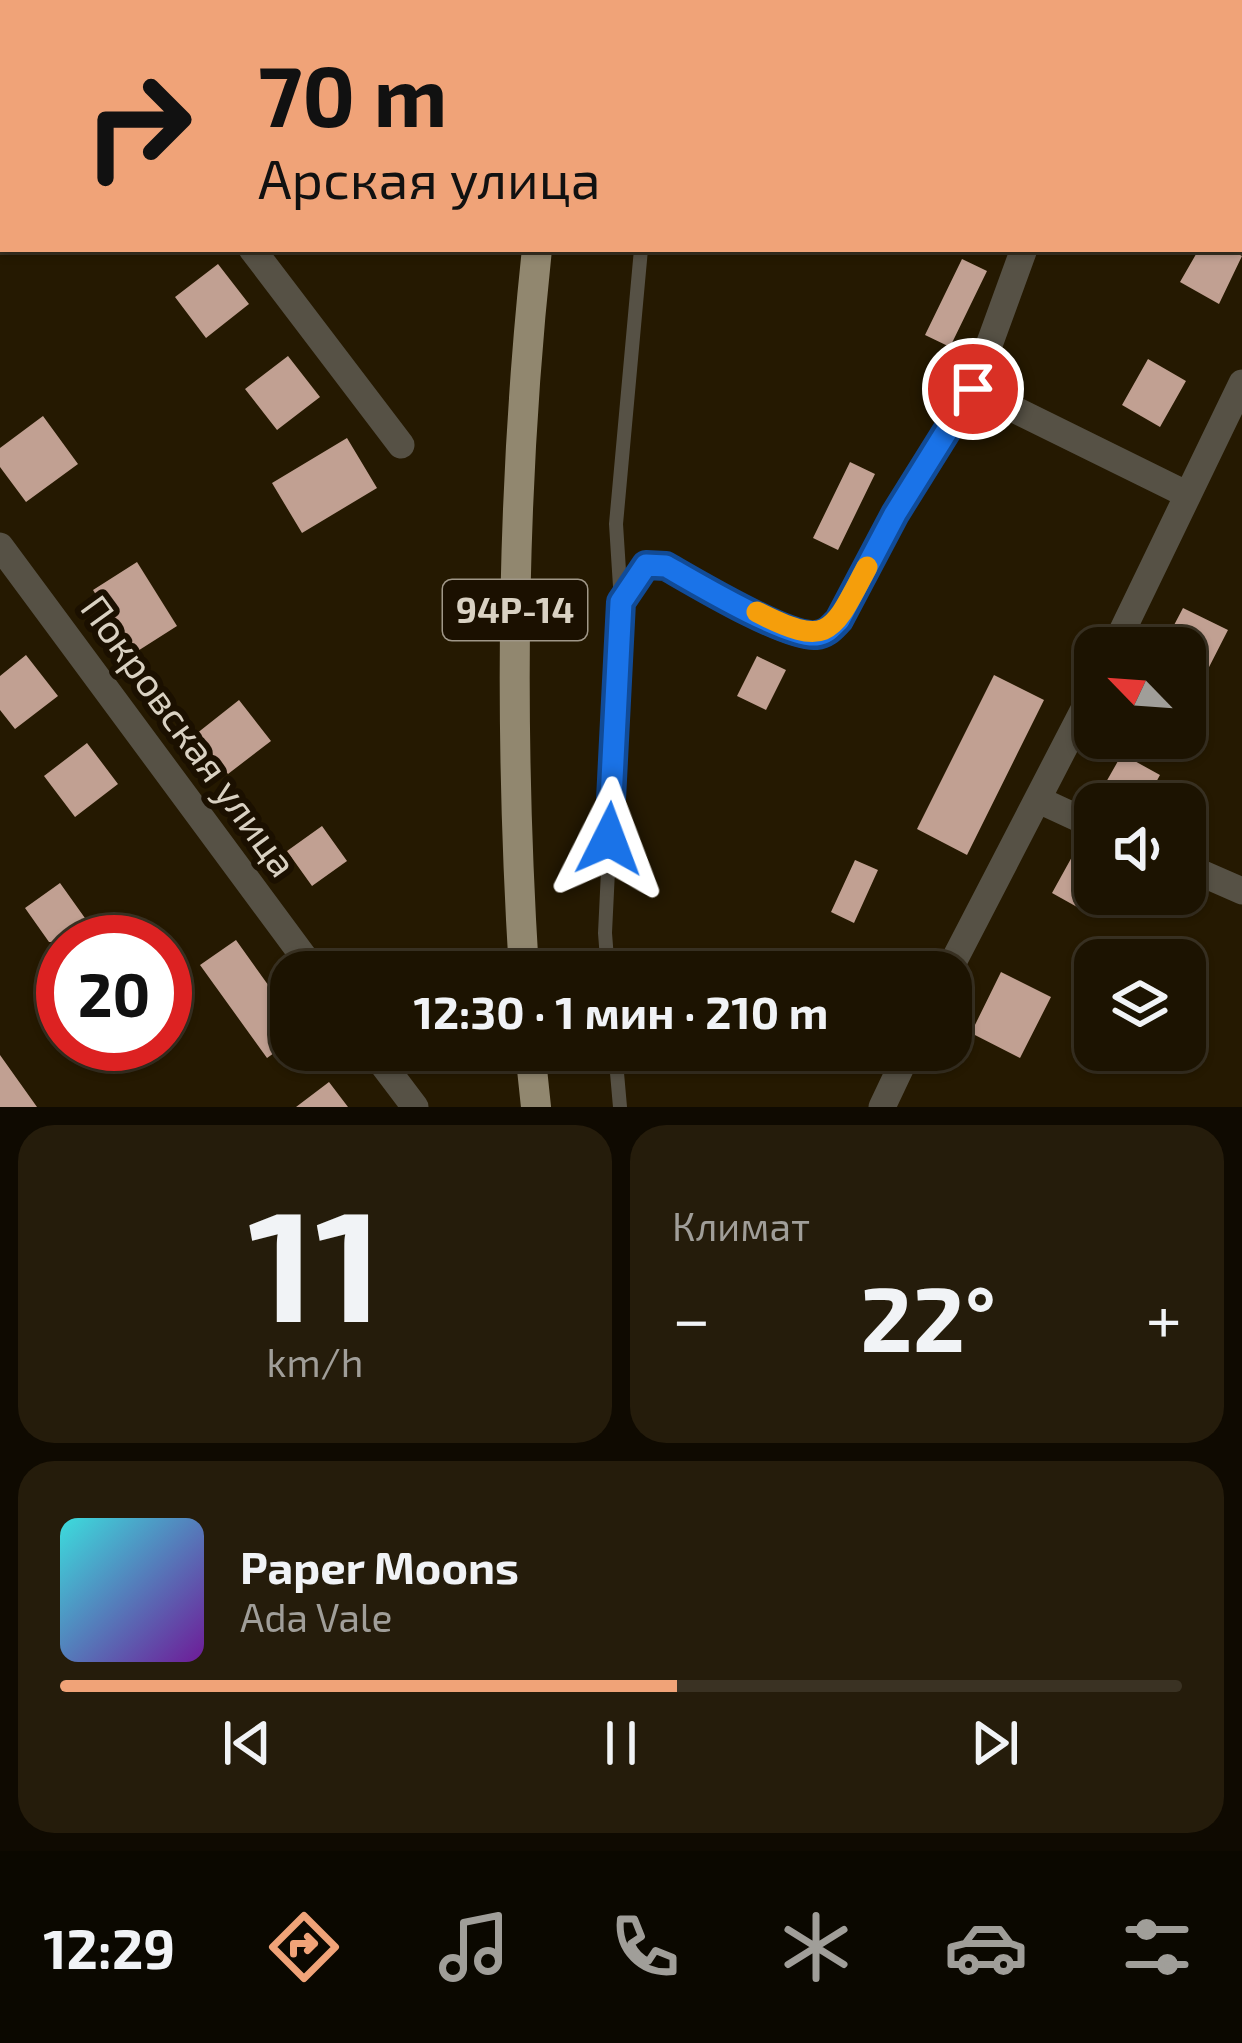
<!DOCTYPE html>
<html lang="ru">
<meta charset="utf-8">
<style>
:root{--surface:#1c1301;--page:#251c0b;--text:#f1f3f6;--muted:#a09e99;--line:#3a3223;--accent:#f0a378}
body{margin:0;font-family:"Exo 2",sans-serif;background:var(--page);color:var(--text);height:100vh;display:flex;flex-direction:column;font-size:45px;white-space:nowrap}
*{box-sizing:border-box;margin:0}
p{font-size:39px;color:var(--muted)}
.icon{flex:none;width:66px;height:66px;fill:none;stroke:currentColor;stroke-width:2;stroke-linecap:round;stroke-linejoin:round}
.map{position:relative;height:1107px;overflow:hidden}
.side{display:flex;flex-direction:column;gap:18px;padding:18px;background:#0f0a01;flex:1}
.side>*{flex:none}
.guide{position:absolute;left:0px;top:0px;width:1242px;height:252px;box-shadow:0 3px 9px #0004,0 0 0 3px var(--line);background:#f0a378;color:#111;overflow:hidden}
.needle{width:78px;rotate:295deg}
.fabs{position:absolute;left:1074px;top:627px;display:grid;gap:24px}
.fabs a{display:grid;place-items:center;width:132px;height:132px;border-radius:24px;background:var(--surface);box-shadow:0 3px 9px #0004,0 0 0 3px var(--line);font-size:60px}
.speed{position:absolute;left:36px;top:915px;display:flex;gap:24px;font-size:60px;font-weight:700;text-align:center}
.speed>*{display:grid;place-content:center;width:156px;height:156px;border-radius:50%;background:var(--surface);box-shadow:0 3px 9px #0004,0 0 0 3px var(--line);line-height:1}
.speed .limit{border:18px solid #d22;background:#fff;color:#111}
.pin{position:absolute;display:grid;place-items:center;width:102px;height:102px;color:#fff;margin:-51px;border:6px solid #fff;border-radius:50%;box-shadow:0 3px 12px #0007}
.me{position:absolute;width:132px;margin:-66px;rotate:3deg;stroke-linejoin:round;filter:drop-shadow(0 0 9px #0008)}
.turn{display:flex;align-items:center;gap:42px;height:252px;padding:0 60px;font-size:54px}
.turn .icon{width:156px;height:156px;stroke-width:2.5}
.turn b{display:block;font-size:84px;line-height:102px}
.big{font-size:90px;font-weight:700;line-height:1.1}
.side .tile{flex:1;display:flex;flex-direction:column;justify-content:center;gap:18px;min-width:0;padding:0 42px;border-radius:36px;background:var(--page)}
.side .dial{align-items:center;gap:0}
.dial b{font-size:156px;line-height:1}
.song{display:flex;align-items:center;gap:36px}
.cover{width:144px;height:144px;border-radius:18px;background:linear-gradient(135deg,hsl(180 70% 55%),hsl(280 70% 35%))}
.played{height:12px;border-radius:6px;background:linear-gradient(90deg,var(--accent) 55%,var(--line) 55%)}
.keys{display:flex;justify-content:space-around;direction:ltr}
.heat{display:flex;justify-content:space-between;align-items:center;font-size:66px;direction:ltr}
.side .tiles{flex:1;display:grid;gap:18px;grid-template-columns:1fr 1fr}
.tile:last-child{grid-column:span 2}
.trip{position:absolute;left:270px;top:951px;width:702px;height:120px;border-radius:36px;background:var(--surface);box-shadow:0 3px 9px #0004,0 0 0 3px var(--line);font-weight:700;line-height:120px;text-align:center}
.dock{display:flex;height:192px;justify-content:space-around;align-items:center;background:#0b0800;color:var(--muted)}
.dock .icon{width:84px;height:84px}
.dock .selected{color:var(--accent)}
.dock b{font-size:54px;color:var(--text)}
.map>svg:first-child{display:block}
.building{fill:#c1a092}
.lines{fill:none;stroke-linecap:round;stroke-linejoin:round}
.lane{stroke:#565145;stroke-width:14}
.street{stroke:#565145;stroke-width:27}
.primary{stroke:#91876f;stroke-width:30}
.route-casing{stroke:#114b97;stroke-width:30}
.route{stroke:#1a73e8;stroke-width:21}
.slow{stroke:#f59e0b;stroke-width:21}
.labels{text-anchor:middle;stroke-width:12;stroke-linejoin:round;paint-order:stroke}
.shield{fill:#1b1000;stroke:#a09788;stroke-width:3}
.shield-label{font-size:36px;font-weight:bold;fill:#d9d1c2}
.street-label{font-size:39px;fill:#d9d1c2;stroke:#1b1000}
</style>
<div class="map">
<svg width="1242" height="1107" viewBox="0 0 1242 1107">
<rect width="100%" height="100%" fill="#251901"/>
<path class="building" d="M 1199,249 L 1229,249 L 1242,256 L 1219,304 L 1180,282 Z
M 962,259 L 987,271 L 950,347 L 925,335 Z
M 218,264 L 249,304 L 206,338 L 175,297 Z
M 288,356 L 320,397 L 277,430 L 245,389 Z
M 1148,359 L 1186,381 L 1160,427 L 1122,405 Z
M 43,416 L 78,464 L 26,502 L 0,467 L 0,448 Z
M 347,438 L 377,488 L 302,533 L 272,483 Z
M 850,462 L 875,474 L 838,550 L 813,538 Z
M 137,562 L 177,626 L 133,654 L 93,590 Z
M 1183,608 L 1228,630 L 1206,673 L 1185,662 L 1185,648 L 1162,648 Z
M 26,655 L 58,696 L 15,729 L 0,710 L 0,676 Z
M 757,656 L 786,670 L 766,710 L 737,696 Z
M 994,675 L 1044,700 L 967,855 L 917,829 Z
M 239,700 L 271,741 L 228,774 L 196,734 Z
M 87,743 L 118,784 L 75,817 L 44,776 Z
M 1122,754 L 1160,775 L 1144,804 L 1124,804 L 1101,791 Z
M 322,826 L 347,861 L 312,886 L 287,851 Z
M 1073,855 L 1095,868 L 1095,917 L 1052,893 Z
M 855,860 L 878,870 L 854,923 L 831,912 Z
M 60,883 L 102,942 L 49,942 L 25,908 Z
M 236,940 L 291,1017 L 291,1041 L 267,1058 L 200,965 Z
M 1001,972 L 1051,997 L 1020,1058 L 971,1033 Z
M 0,1055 L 37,1107 L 0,1107 Z
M 329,1082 L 348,1107 L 296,1107 Z"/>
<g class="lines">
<path class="lane" d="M 665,3 L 665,0
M 608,972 L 605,933 L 621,602 L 616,524 L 641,249
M 615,1050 L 620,1107"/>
<path class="street" d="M 62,0 L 64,3
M 1059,3 L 1059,0
M 252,249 L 401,445
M 973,389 L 1188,495
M 0,546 L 315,972
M 621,602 L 646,565 L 666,566 C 703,587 766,627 806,635 C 821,638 829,629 839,620 L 894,515 L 973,389 L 1024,249
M 1114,648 L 1242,383
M 1041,801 L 1095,826
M 1185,866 L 1242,891
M 948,972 L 1095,688
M 372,1050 L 415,1107
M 882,1107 L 909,1050"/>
<path class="primary" d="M 573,3 L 574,0
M 524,972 C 509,730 511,490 537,249
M 530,1050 L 536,1107"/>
</g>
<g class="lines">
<defs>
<path id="route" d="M 609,839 L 621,602 L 646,565 L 666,566 C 694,582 787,638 816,635 C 827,634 832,627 839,620 L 895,514 L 973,389"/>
</defs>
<use href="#route" class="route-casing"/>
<use href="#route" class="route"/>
<path class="slow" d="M 757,612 C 830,649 832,633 867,567"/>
</g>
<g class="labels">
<rect class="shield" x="443" y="580" width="144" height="60" rx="9"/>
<g class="shield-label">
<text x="515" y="623">94Р-14</text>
</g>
<g class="street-label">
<text transform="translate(189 736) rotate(54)" y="14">Покровская улица</text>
</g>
</g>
</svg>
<div class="fabs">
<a><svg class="needle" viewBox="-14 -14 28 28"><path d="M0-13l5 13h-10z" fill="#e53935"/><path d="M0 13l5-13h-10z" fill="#a09e99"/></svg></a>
<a><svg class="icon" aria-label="sound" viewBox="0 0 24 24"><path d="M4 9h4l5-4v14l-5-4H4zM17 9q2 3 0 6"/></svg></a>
<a><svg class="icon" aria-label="layers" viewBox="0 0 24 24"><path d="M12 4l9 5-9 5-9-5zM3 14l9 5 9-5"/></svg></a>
</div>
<div class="speed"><div class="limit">20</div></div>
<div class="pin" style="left:973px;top:389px;background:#d93025"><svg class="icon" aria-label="arrive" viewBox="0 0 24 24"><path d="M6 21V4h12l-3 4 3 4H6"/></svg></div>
<svg class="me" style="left:609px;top:839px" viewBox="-20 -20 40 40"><path d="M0-17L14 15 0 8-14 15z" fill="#1a73e8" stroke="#fff" stroke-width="4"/></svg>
<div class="trip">12:30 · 1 мин · 210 m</div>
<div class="guide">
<div class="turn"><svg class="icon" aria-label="right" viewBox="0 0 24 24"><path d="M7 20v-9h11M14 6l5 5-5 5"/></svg><div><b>70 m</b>Арская улица</div></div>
</div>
</div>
<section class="side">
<div class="tiles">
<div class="tile dial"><b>11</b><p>km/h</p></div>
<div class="tile"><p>Климат</p>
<div class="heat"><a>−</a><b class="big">22°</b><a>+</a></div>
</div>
<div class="tile">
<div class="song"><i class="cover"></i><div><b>Paper Moons</b><p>Ada Vale</p></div></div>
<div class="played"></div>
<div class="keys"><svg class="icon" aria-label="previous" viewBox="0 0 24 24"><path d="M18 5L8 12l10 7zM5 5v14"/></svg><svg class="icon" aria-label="pause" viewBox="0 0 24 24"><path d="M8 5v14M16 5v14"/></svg><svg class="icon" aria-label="next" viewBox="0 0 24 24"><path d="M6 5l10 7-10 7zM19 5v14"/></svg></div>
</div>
</div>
</section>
<nav class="dock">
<b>12:29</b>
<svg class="icon selected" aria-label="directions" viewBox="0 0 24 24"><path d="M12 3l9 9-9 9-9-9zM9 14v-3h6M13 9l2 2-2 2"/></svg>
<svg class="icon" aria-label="music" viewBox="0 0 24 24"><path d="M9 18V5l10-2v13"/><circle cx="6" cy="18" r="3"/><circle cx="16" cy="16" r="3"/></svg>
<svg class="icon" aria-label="phone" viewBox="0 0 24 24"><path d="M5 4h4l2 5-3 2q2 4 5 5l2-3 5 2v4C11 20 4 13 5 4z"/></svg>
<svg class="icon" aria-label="climate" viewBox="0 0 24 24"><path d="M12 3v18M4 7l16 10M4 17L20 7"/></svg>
<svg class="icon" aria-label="car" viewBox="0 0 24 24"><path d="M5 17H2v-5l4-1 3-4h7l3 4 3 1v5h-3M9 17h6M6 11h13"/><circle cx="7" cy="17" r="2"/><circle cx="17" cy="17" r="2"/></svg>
<svg class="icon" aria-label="filters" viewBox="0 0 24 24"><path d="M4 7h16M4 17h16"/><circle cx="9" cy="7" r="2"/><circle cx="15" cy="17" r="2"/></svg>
</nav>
